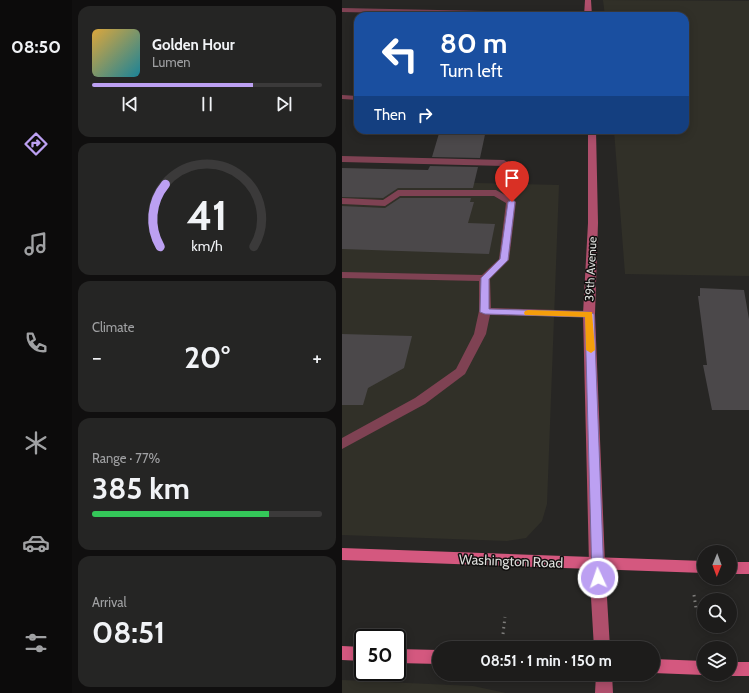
<!DOCTYPE html>
<meta charset="utf-8">
<style>
:root{--surface:#1d1c1b;--page:#252524;--text:#f1f3f6;--muted:#a0a1a3;--line:#3b3a3a;--accent:#bca0f2}
body{margin:0;font-family:Cabin,sans-serif;background:var(--page);color:var(--text);height:100vh;display:flex;flex-direction:column;font-size:15px;white-space:nowrap}
*{box-sizing:border-box;margin:0}
p{font-size:13px;color:var(--muted)}
.icon{flex:none;width:22px;height:22px;fill:none;stroke:currentColor;stroke-width:2;stroke-linecap:round;stroke-linejoin:round}
.map{position:relative;flex:1;overflow:hidden}
.side{display:flex;flex-direction:column;gap:6px;padding:6px;background:#100f0f;width:270px}
.side>*{flex:none}
.top-card{position:absolute;left:12px;top:12px;width:335px;height:122px;border-radius:12px;box-shadow:0 2px 10px #0003,0 0 0 1px var(--line);background:#1a4fa0;color:#fff;overflow:hidden}
.needle{width:26px;rotate:181deg}
.fabs{position:absolute;left:355px;top:545px;display:grid;gap:8px}
.fabs a{display:grid;place-items:center;width:40px;height:40px;border-radius:50%;background:var(--surface);box-shadow:0 2px 10px #0003,0 0 0 1px var(--line);font-size:20px}
.speed{position:absolute;left:12px;top:629px;display:flex;gap:8px;font-size:20px;font-weight:700;text-align:center}
.speed>*{display:grid;place-content:center;width:52px;height:52px;border-radius:50%;background:var(--surface);box-shadow:0 2px 10px #0003,0 0 0 1px var(--line);line-height:1}
.speed .limit{border:2px solid #111;border-radius:6px;background:#fff;color:#111}
.pin{position:absolute;display:grid;place-items:center;width:34px;height:34px;color:#fff;margin:-41px -17px;border-radius:50% 50% 50% 0;rotate:-45deg;box-shadow:0 0 4px #0007}
.pin .icon{rotate:45deg}
.me{position:absolute;width:44px;margin:-22px;rotate:357deg;stroke-linejoin:round;filter:drop-shadow(0 0 3px #0008)}
.turn{display:flex;align-items:center;gap:14px;height:84px;padding:0 20px;font-size:18px}
.turn .icon{width:52px;height:52px;stroke-width:2.5}
.turn b{display:block;font-size:28px;line-height:34px}
.then{display:flex;align-items:center;height:38px;padding:0 20px;background:#0003;gap:8px;font-size:15px}
.big{font-size:30px;font-weight:700;line-height:1.1}
.side .widget{flex:1;display:flex;flex-direction:column;justify-content:center;gap:6px;min-width:0;padding:0 14px;border-radius:12px;background:var(--page)}
.side .dial{align-items:center;gap:0}
.dial svg{height:104px;overflow:visible;fill:none;stroke:var(--line);stroke-width:7;stroke-linecap:round;text-anchor:middle}
.dial text{fill:var(--text);stroke:none}
.song{display:flex;align-items:center;gap:12px}
.cover{width:48px;height:48px;border-radius:6px;background:linear-gradient(135deg,hsl(40 70% 55%),hsl(190 70% 35%))}
.played{height:4px;border-radius:2px;background:linear-gradient(90deg,var(--accent) 70%,var(--line) 70%)}
.keys{display:flex;justify-content:space-around;direction:ltr}
.heat{display:flex;justify-content:space-between;align-items:center;font-size:22px;direction:ltr}
.charge{height:6px;border-radius:3px;background:linear-gradient(90deg,#34c759 77%,var(--line) 0)}
.trip{position:absolute;left:90px;top:641px;width:228px;height:40px;border-radius:20px;background:var(--surface);box-shadow:0 2px 10px #0003,0 0 0 1px var(--line);font-weight:700;line-height:40px;text-align:center}
main{display:flex;flex:1;min-height:0}
.menu{display:flex;flex-direction:column;width:72px;justify-content:space-around;align-items:center;background:#0c0b0b;color:var(--muted)}
.menu .icon{width:28px;height:28px}
.menu .on{color:var(--accent)}
.menu b{font-size:18px;color:var(--text)}
.map>svg:first-child{display:block}
.built{fill:#313028}
.building{fill:#4b484a}
.lines{fill:none;stroke-linecap:round;stroke-linejoin:round}
.path{stroke:#7e7d7b;stroke-width:3;stroke-dasharray:1.5 4;stroke-linecap:butt}
.lane{fill:#7f4253;fill-rule:evenodd}
.street{fill:#7f4253;fill-rule:evenodd}
.secondary{fill:#af4f6c;fill-rule:evenodd}
.primary{fill:#d4587f;fill-rule:evenodd}
.route{fill:#bca0f2;stroke:#7a689d}
.slow{fill:#f59e0b}
.labels{text-anchor:middle;stroke-width:3;stroke-linejoin:round;paint-order:stroke}
.street-label{font-size:12px;fill:#dcdcda;stroke:#100f0e}
.near-street-label{font-size:14px;fill:#dcdcda;stroke:#100f0e}
</style>
<main>
<nav class="menu">
<b>08:50</b>
<svg class="icon on" aria-label="directions" viewBox="0 0 24 24"><path d="M12 3l9 9-9 9-9-9zM9 14v-3h6M13 9l2 2-2 2"/></svg>
<svg class="icon" aria-label="music" viewBox="0 0 24 24"><path d="M9 18V5l10-2v13"/><circle cx="6" cy="18" r="3"/><circle cx="16" cy="16" r="3"/></svg>
<svg class="icon" aria-label="phone" viewBox="0 0 24 24"><path d="M5 4h4l2 5-3 2q2 4 5 5l2-3 5 2v4C11 20 4 13 5 4z"/></svg>
<svg class="icon" aria-label="climate" viewBox="0 0 24 24"><path d="M12 3v18M4 7l16 10M4 17L20 7"/></svg>
<svg class="icon" aria-label="car" viewBox="0 0 24 24"><path d="M5 17H2v-5l4-1 3-4h7l3 4 3 1v5h-3M9 17h6M6 11h13"/><circle cx="7" cy="17" r="2"/><circle cx="17" cy="17" r="2"/></svg>
<svg class="icon" aria-label="filters" viewBox="0 0 24 24"><path d="M4 7h16M4 17h16"/><circle cx="9" cy="7" r="2"/><circle cx="15" cy="17" r="2"/></svg>
</nav>
<section class="side">
<div class="widget">
<div class="song"><i class="cover"></i><div><b>Golden Hour</b><p>Lumen</p></div></div>
<div class="played"></div>
<div class="keys"><svg class="icon" aria-label="previous" viewBox="0 0 24 24"><path d="M18 5L8 12l10 7zM5 5v14"/></svg><svg class="icon" aria-label="pause" viewBox="0 0 24 24"><path d="M8 5v14M16 5v14"/></svg><svg class="icon" aria-label="next" viewBox="0 0 24 24"><path d="M6 5l10 7-10 7zM19 5v14"/></svg></div>
</div>
<div class="widget dial"><svg viewBox="0 0 100 80">
<path d="M14 69A42 42 0 1 1 86 69"/>
<path d="M14 69A42 42 0 0 1 18 21" stroke="#bca0f2"/>
<text x="50" y="56" font-size="32" font-weight="700">41</text>
<text x="50" y="72" font-size="11">km/h</text>
</svg></div>
<div class="widget"><p>Climate</p>
<div class="heat"><a>−</a><b class="big">20°</b><a>+</a></div>
</div>
<div class="widget"><p>Range · 77%</p><b class="big">385 km</b><div class="charge"></div></div>
<div class="widget"><p>Arrival</p><b class="big">08:51</b></div>
</section>
<div class="map">
<svg width="407" height="693" viewBox="0 0 407 693">
<rect width="100%" height="100%" fill="#272624"/>
<path class="built" d="M 261,0 L 407,1 L 407,276 L 283,274 L 272,130 L 343,130 L 343,16 L 263,16 Z
M 0,180 L 217,185 L 205,504 L 200,521 L 184,538 L 165,541 L 138,540 L 0,535 Z
M 0,680 L 131,686 L 164,693 L 0,693 Z"/>
<path class="building" d="M 98,130 L 144,130 L 138,158 L 90,157 Z
M 88,166 L 136,167 L 131,188 L 56,188 L 41,198 L 0,197 L 0,168 L 86,170 Z
M 58,198 L 129,198 L 128,202 L 132,202 L 126,223 L 153,224 L 147,254 L 0,249 L 0,206 L 43,208 Z
M 358,288 L 402,290 L 407,319 L 407,410 L 370,410 L 361,365 L 365,365 L 356,296 L 358,296 Z
M 0,334 L 70,336 L 62,368 L 26,388 L 21,405 L 0,405 Z"/>
<g class="lines">
<path class="path" d="M 352,595 L 354,608
M 161,634 L 163,617"/>
<path class="lane" d="M 0,8 L 246,13 L 249,15 L 192,16 L 0,12 Z
M 0,156 L 162,160 L 167,163 L 162,166 L 0,162 Z
M 56,190 L 154,190 L 172,200 L 174,202 L 167,260 L 148,279 L 149,308 L 247,311 L 251,312 L 253,314 L 251,316 L 247,317 L 148,315 L 144,334 L 123,374 L 83,404 L 0,449 L 0,438 L 73,398 L 114,369 L 132,334 L 137,311 L 137,281 L 0,278 L 0,272 L 140,275 L 157,259 L 164,203 L 152,196 L 58,196 L 43,206 L 0,204 L 0,198 L 41,200 Z"/>
<path class="street" d="M 0,95 L 16,96 L 16,100 L 0,99 Z"/>
<path class="secondary" d="M 243,0 L 249,0 L 250,16 L 242,16 Z
M 246,130 L 254,130 L 256,223 L 253,314 L 263,564 L 268,648 L 252,648 L 247,564 L 241,314 L 246,223 Z
M 254,674 L 270,674 L 271,693 L 253,693 Z"/>
<path class="primary" d="M 0,548 L 362,561 L 362,573 L 0,560 Z
M 388,562 L 407,562 L 407,574 L 388,574 Z
M 0,646 L 21,647 L 21,661 L 0,660 Z
M 55,649 L 97,650 L 97,664 L 55,663 Z
M 311,659 L 362,661 L 362,674 L 365,674 L 362,675 L 311,673 Z
M 388,662 L 407,662 L 407,676 L 388,676 L 382,674 L 388,674 Z"/>
</g>
<path class="route" d="M 170,200 L 173,202 L 166,260 L 147,279 L 147,309 L 247,312 L 252,314 L 262,578 L 260,581 L 256,582 L 252,581 L 250,578 L 243,317 L 143,314 L 138,312 L 139,278 L 158,259 L 166,202 Z"/>
<path class="slow" d="M 186,310 L 250,312 L 253,350 L 249,353 L 244,350 L 243,317 L 183,315 L 182,313 L 183,311 Z"/>
<g class="labels">
<g class="street-label">
<text transform="translate(249 269) rotate(-87)" y="4">39th Avenue</text>
</g>
<g class="near-street-label">
<text transform="translate(169 561) rotate(2)" y="5">Washington Road</text>
</g>
</g>
</svg>
<div class="fabs">
<a><svg class="needle" viewBox="-14 -14 28 28"><path d="M0-13l5 13h-10z" fill="#e53935"/><path d="M0 13l5-13h-10z" fill="#a0a1a3"/></svg></a>
<a><svg class="icon" aria-label="search" viewBox="0 0 24 24"><circle cx="10" cy="10" r="6"/><path d="M15 15l6 6"/></svg></a>
<a><svg class="icon" aria-label="layers" viewBox="0 0 24 24"><path d="M12 4l9 5-9 5-9-5zM3 14l9 5 9-5"/></svg></a>
</div>
<div class="speed"><div class="limit">50</div></div>
<div class="pin" style="left:170px;top:202px;background:#d93025"><svg class="icon" aria-label="arrive" viewBox="0 0 24 24"><path d="M6 21V4h12l-3 4 3 4H6"/></svg></div>
<svg class="me" style="left:256px;top:578px" viewBox="-20 -20 40 40"><circle r="17" fill="#bca0f2" stroke="#fff" stroke-width="3"/><path d="M0-11L8 9 0 5-8 9z" fill="#fff"/></svg>
<div class="trip">08:51 · 1 min · 150 m</div>
<div class="top-card">
<div class="turn"><svg class="icon" aria-label="left" viewBox="0 0 24 24"><path d="M17 20v-9H6M10 6l-5 5 5 5"/></svg><div><b>80 m</b>Turn left</div></div>
<div class="then">Then<svg class="icon" aria-label="right" viewBox="0 0 24 24"><path d="M7 20v-9h11M14 6l5 5-5 5"/></svg></div>
</div>
</div>
</main>
